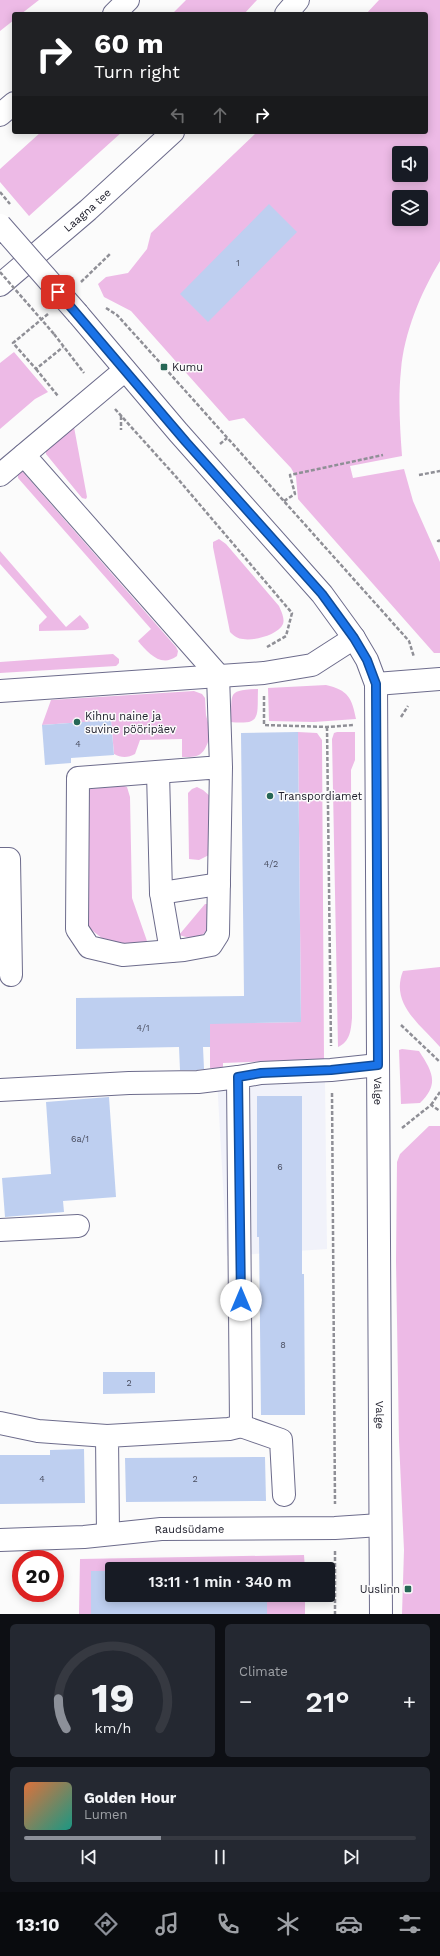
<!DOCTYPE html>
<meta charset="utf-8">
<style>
:root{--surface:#171b24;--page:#242831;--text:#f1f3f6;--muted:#9ea1a6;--line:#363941;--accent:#8c9099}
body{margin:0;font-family:"Work Sans",sans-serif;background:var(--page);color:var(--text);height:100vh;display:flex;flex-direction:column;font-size:15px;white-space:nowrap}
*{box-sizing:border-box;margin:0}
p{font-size:13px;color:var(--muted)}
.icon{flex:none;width:22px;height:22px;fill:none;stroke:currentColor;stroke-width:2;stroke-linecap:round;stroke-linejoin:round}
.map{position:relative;height:1614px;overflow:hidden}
.panel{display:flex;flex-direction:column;gap:10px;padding:10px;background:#0d0f14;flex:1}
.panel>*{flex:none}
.hud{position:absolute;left:12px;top:12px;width:416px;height:122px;border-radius:4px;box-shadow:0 2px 10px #0003;background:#202124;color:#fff;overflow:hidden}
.fabs{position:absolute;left:392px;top:146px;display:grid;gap:8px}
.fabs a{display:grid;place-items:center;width:36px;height:36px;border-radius:4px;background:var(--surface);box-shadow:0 2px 10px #0003;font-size:20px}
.speed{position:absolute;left:12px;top:1550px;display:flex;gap:8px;font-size:20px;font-weight:700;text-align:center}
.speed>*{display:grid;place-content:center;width:52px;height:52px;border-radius:50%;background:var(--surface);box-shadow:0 2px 10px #0003;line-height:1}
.speed .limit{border:6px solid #d22;background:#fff;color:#111}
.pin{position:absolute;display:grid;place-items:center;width:34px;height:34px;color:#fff;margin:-17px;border-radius:8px;box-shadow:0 2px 6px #0006}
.me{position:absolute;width:44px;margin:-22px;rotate:0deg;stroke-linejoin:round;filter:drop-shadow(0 0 3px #0008)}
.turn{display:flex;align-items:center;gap:14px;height:84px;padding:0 16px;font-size:18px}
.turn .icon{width:52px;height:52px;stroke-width:2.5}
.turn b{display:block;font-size:28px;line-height:34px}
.lanes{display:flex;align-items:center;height:38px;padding:0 16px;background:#0003;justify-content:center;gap:20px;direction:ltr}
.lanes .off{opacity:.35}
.big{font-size:30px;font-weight:600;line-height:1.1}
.panel .widget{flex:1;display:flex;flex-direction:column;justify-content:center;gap:6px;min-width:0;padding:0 14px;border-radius:6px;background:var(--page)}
.panel .dial{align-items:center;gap:0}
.dial svg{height:104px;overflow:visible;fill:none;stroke:var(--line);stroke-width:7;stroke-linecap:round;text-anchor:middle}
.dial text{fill:var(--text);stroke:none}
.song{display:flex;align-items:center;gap:12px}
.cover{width:48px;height:48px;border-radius:6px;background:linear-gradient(135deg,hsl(20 70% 55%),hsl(170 70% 35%))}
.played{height:4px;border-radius:2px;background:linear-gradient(90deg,var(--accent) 35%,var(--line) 35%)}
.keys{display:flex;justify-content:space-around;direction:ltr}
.heat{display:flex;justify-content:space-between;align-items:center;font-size:22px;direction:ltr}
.panel .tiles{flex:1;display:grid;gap:10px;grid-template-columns:1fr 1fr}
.widget:last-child{grid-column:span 2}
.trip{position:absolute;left:105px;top:1562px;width:230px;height:40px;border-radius:4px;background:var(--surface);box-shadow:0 2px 10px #0003;font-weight:600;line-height:40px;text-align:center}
.dock{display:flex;height:64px;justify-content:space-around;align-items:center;background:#090b0e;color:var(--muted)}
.dock .icon{width:28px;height:28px}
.dock .active{color:var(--accent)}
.dock b{font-size:18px;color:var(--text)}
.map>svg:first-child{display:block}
.built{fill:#f1f2fa}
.green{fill:#edbae6;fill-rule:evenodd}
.building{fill:#becff0}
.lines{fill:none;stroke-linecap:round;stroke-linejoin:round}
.minor-casing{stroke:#6d6c8c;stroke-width:24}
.major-casing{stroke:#6d6c8c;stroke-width:24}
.path{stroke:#8f8f96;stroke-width:2.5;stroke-dasharray:4 2;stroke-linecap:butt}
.minor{stroke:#fff;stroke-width:22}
.major{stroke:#fff;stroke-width:22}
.minor-bridge-casing{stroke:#6d6c8c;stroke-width:24;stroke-linecap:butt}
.path-bridge{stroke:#8f8f96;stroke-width:2.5;stroke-dasharray:4 2;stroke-linecap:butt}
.minor-bridge{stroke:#fff;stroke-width:22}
.route-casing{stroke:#114b97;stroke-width:10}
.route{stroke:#1a73e8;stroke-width:7}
.poi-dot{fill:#266755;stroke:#fbfbfb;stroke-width:1.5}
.labels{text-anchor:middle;stroke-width:3;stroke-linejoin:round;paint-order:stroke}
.number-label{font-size:9px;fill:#484c5e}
.street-label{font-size:11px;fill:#20202d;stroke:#fbfbfb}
.poi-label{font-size:11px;fill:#20202d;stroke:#fbfbfb;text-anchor:start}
</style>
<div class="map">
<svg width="440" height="1614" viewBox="0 0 440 1614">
<rect width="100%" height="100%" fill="#fbfbfb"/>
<path class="built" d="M 325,1078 L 327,1249 L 227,1256 L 217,1079 Z"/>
<path class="green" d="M 0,0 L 39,0 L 21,14 L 14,14 L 14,20 L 0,31 Z
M 186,0 L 257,0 L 244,14 L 172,14 Z
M 379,0 L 440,0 L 440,261 C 421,292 404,333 401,370 C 398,398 400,428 402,456 L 350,466 L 353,478 L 404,469 L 413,501 L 440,562 L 440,653 L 434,653 L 298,499 L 296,477 L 291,468 L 244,418 L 229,421 L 131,311 L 104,297 L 98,284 L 106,277 L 128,273 L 147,249 L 151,233 L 257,132 L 426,132 L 426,14 L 366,14 ZM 399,153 L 421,153 L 421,175 L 399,175 ZM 399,197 L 421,197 L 421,219 L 399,219 Z
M 41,132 L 122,132 L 29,216 L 0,182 L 0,169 Z
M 14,352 L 48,392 L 35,399 L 0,429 L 0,363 Z
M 74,427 L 87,497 L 86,499 L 82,498 L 46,454 L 46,450 Z
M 22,471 L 176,647 L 178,651 L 177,656 C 161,668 148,653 138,641 L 151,629 L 18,478 L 18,473 Z
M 219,539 L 226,544 L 279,606 C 281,611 285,618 283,624 C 278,635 254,641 243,639 C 238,639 234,636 230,632 L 213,547 L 213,542 Z
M 0,551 L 66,627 L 80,615 L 88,624 L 89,628 L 85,630 L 39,631 L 39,625 L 47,617 L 0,564 Z
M 113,654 L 119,659 L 119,663 L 116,666 L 0,673 L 0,662 Z
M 326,685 C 348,690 352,698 356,719 L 314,722 L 269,721 L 268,688 Z
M 258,689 C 257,717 262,725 230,722 C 234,695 224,690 258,689 Z
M 194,691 L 202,694 L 205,698 L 206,715 L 211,734 C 204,753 203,758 182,757 L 182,739 L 140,740 L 135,754 C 128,758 121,758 114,754 L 111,720 L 42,725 L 51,700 Z
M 298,732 L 317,733 L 322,740 L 324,1059 L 223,1063 L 223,1068 L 210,1068 L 210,1010 L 244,1023 L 301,1022 Z
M 337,732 L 355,732 L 355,760 L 351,770 L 352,1018 C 351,1030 350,1042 338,1047 L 332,739 L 334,733 Z
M 124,786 L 127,787 L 130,797 L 132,898 L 147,941 L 146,945 L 112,946 L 89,928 L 85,906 L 88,789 Z
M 197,787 L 203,790 L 211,797 L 209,855 L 199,860 L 189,859 L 188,793 L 192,789 Z
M 205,904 L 209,904 C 210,921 213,933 193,939 L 179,935 Z
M 440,967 L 440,1047 C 420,1024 390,1004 403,971 Z
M 402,1049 L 419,1051 C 432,1071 440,1084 420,1103 L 401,1104 L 399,1050 Z
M 429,1126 L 440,1126 L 440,1614 L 402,1614 L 404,1550 L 399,1441 L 396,1261 L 397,1162 L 400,1154 Z
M 304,1555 L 305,1569 L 112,1569 L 112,1571 L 91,1571 L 91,1614 L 79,1614 L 80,1559 Z
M 267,1595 L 305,1595 L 305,1614 L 267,1614 Z"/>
<path class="building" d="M 269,204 L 297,232 L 208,322 L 180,294 Z
M 111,720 L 114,755 L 71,758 L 71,763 L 45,765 L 42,725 Z
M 298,732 L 301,1022 L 210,1024 L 210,1047 L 203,1047 L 204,1069 L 197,1070 L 180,1070 L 179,1047 L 76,1049 L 76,998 L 244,996 L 241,733 Z
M 257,1096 L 302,1096 L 302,1274 L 304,1274 L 305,1415 L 261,1415 L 259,1237 L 257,1237 Z
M 109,1097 L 116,1197 L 63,1201 L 64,1212 L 5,1217 L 2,1178 L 51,1174 L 46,1102 Z
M 103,1372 L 155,1372 L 155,1393 L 103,1394 Z
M 84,1449 L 85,1503 L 0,1504 L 0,1455 L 50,1455 L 50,1450 Z
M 265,1457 L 266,1501 L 126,1502 L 125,1458 Z
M 91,1571 L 112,1571 L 112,1595 L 267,1595 L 267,1614 L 91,1614 Z"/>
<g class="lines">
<defs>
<g id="minor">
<path id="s1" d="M 78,314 L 178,432 L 322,594 L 354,638 L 367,660 L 376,684 L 381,1614"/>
<path d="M 24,455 L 218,675 L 221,767 L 78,778 L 77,929 L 89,947 L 123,955 L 184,950 L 211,945 L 218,934 L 221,767"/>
<path d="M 0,475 L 125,370"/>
<path d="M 376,684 L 440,679"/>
<path d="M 0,691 L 264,673 L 312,665 L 354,638"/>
<path d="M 158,772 L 161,893 L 171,951"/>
<path d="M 0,859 L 9,859 L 11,975"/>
<path d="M 161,893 L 219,884"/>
<path d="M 0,1090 L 129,1083 L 198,1082 L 238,1077"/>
<path d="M 0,1230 L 78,1226"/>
<path d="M 0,1423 L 38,1431 L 107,1436"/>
<path d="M 241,1426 L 281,1440 L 284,1495"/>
<path d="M 108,1534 L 107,1436 L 229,1429 L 241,1426 L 238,1077 L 261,1073 L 331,1070 L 378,1065"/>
<path id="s2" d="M 0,1540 L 84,1537 L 161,1529 L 335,1528 L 380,1525"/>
</g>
<g id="major">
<path d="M 114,14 L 128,0"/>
<path d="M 286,14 L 298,0"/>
<path d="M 0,115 L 14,103"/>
<path id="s3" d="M 0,285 L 88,210 L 173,132"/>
</g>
</defs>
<use href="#minor" class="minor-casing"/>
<use href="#major" class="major-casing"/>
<path class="path" d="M 81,282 L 110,254
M 106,308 L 117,315 L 164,367 L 409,641 L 414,657
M 48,314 L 13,343 L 36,369 L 63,347
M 54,334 L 84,373
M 36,369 L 58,396
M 115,409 L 178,479 L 292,613 L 286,636 L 267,647
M 121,416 L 121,430
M 220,444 L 227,438
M 419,475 L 440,471
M 284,501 L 295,494 L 290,475 L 383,455
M 440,540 L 438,541 L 440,541
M 264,696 L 264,725 L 327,727 L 354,725
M 401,717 L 408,706
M 327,727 L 331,1046
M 401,1025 L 440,1062
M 332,1093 L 335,1504
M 431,1105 L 440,1092
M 402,1128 L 431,1105 L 440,1111
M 335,1551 L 335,1614"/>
<use href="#minor" class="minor"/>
<use href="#major" class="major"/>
<defs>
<path id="minor-bridge" d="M 0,225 L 78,314"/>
</defs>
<use href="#minor-bridge" class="minor-bridge-casing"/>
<path class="path-bridge" d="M 0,192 L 10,204
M 0,272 L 54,334"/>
<use href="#minor-bridge" class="minor-bridge"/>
</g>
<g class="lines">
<defs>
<path id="route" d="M 58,292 L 186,442 L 322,594 L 354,638 L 367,660 L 376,684 L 378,1065 L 331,1070 L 261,1073 L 238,1077 L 241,1300"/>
</defs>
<use href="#route" class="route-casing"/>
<use href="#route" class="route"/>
</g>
<g class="poi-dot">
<rect x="160" y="363" width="8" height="8" rx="2"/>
<circle cx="77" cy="722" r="4"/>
<circle cx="270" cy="796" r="4"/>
<rect x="404" y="1585" width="8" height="8" rx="2"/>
</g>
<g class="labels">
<g class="number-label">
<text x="238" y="266">1</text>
<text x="78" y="747">4</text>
<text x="271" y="867">4/2</text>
<text x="143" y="1031">4/1</text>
<text x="80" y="1142">6a/1</text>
<text x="280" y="1170">6</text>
<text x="283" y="1348">8</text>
<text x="129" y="1386">2</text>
<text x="42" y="1482">4</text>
<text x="195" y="1482">2</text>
</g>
<g class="street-label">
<text dy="4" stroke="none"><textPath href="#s3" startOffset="115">Laagna tee</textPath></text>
<text dy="4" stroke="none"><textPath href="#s1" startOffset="884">Valge</textPath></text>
<text dy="4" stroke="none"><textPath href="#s1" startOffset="1208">Valge</textPath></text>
<text dy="4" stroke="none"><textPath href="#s2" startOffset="190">Raudsüdame</textPath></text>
</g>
<g class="poi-label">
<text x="172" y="371">Kumu</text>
<text x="85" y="720">Kihnu naine ja<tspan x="85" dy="13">suvine pööripäev</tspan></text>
<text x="278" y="800">Transpordiamet</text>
<text x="400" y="1593" text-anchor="end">Uuslinn</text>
</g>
</g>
</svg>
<div class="fabs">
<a><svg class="icon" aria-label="sound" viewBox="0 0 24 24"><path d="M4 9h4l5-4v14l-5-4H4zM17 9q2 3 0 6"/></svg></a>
<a><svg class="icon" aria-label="layers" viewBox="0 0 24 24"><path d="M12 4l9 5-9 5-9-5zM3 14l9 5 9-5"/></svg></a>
</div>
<div class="speed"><div class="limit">20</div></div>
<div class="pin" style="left:58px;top:292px;background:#d93025"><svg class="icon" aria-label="arrive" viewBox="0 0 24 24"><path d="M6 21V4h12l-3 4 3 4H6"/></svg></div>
<svg class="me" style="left:241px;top:1300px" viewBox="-20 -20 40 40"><circle r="19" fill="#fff"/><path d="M0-13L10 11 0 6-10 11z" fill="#1a73e8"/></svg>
<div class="trip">13:11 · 1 min · 340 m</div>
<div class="hud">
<div class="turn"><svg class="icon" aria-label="right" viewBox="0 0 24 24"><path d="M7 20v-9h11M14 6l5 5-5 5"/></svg><div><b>60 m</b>Turn right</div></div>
<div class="lanes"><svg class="icon off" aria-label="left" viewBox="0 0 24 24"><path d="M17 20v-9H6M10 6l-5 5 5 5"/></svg><svg class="icon off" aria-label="ahead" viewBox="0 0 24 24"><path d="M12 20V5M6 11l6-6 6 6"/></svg><svg class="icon" aria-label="right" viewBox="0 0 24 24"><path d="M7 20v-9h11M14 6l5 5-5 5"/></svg></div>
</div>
</div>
<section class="panel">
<div class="tiles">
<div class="widget dial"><svg viewBox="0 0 100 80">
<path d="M14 69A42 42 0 1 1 86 69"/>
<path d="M14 69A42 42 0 0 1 8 46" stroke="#8c9099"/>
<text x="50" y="56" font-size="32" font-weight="700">19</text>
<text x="50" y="72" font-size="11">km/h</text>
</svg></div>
<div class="widget"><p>Climate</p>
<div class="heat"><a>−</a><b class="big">21°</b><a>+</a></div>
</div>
<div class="widget">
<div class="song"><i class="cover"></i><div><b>Golden Hour</b><p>Lumen</p></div></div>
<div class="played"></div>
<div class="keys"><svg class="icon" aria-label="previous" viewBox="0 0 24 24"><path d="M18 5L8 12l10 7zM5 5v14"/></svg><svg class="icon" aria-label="pause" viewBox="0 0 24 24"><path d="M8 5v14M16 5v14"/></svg><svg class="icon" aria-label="next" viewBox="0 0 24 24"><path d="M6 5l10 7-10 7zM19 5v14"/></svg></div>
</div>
</div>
</section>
<nav class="dock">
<b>13:10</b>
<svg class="icon active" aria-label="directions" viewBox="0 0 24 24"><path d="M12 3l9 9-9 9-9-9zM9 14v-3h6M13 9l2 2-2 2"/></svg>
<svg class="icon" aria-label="music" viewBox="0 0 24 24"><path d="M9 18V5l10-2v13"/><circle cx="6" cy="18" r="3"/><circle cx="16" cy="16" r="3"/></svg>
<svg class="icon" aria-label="phone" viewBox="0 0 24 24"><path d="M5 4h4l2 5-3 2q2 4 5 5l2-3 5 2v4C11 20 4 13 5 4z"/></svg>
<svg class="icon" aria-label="climate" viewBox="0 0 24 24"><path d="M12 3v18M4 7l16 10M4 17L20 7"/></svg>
<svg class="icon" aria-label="car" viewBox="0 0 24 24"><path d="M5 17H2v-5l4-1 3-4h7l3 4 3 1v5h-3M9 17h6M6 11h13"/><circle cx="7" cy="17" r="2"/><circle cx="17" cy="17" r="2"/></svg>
<svg class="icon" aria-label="filters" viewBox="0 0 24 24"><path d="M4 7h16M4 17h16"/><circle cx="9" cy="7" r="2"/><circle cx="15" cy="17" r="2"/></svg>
</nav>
